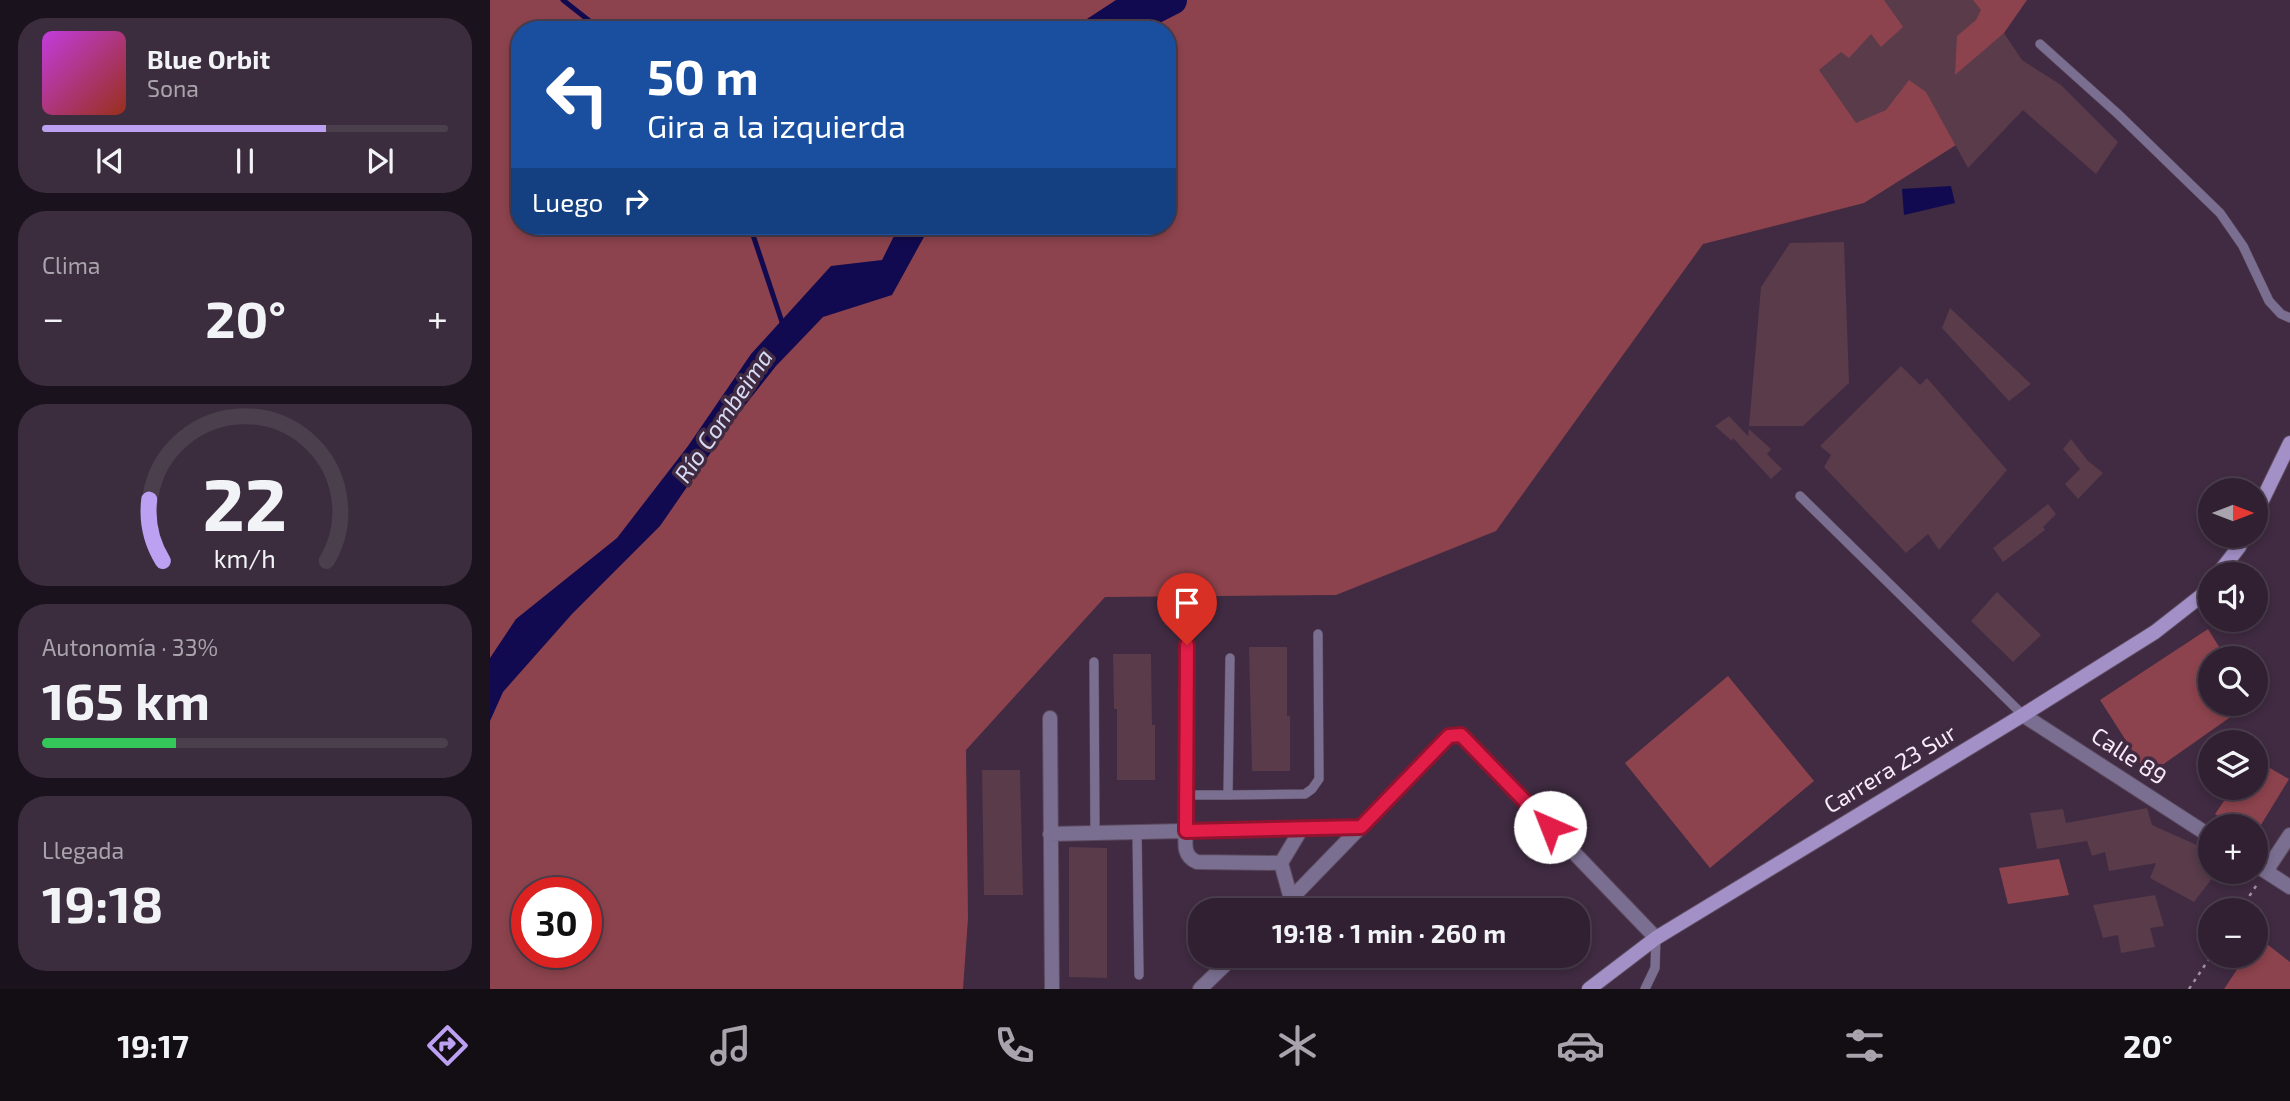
<!DOCTYPE html>
<html lang="es">
<meta charset="utf-8">
<style>
:root{--surface:#302032;--page:#3c2d3e;--text:#f1f3f6;--muted:#a8a3ac;--line:#4b3e4d;--accent:#bca0f2}
body{margin:0;font-family:"Exo 2",sans-serif;background:var(--page);color:var(--text);height:100vh;display:flex;flex-direction:column;font-size:26px;white-space:nowrap}
*{box-sizing:border-box;margin:0}
p{font-size:23px;color:var(--muted)}
.icon{flex:none;width:38px;height:38px;fill:none;stroke:currentColor;stroke-width:2;stroke-linecap:round;stroke-linejoin:round}
.map{position:relative;flex:1;overflow:hidden}
.panel{display:flex;flex-direction:column;gap:18px;padding:18px;background:#1a121c;width:490px}
.panel>*{flex:none}
.guide{position:absolute;left:21px;top:21px;width:665px;height:214px;border-radius:28px;box-shadow:0 4px 10px #0003,0 0 0 2px var(--line);background:#1a4fa0;color:#fff;overflow:hidden}
.needle{width:46px;rotate:90deg}
.controls{position:absolute;left:1708px;top:478px;display:grid;gap:14px}
.controls a{display:grid;place-items:center;width:70px;height:70px;border-radius:50%;background:var(--surface);box-shadow:0 4px 10px #0003,0 0 0 2px var(--line);font-size:35px}
.speed{position:absolute;left:21px;top:877px;display:flex;gap:14px;font-size:35px;font-weight:700;text-align:center}
.speed>*{display:grid;place-content:center;width:91px;height:91px;border-radius:50%;background:var(--surface);box-shadow:0 4px 10px #0003,0 0 0 2px var(--line);line-height:1}
.speed .limit{border:10px solid #d22;background:#fff;color:#111}
.pin{position:absolute;display:grid;place-items:center;width:60px;height:60px;color:#fff;margin:-72px -30px;border-radius:50% 50% 50% 0;rotate:-45deg;box-shadow:0 0 7px #0007}
.pin .icon{rotate:45deg}
.me{position:absolute;width:77px;margin:-38px;rotate:316deg;stroke-linejoin:round;filter:drop-shadow(0 0 5px #0008)}
.turn{display:flex;align-items:center;gap:24px;height:147px;padding:0 21px;font-size:32px}
.turn .icon{width:91px;height:91px;stroke-width:2.5}
.turn b{display:block;font-size:49px;line-height:60px}
.then{display:flex;align-items:center;height:66px;padding:0 21px;background:#0003;gap:14px;font-size:26px}
.big{font-size:52px;font-weight:700;line-height:1.1}
.panel .widget{flex:1;display:flex;flex-direction:column;justify-content:center;gap:10px;min-width:0;padding:0 24px;border-radius:28px;background:var(--page)}
.panel .dial{align-items:center;gap:0}
.dial svg{height:182px;overflow:visible;fill:none;stroke:var(--line);stroke-width:7;stroke-linecap:round;text-anchor:middle}
.dial text{fill:var(--text);stroke:none}
.song{display:flex;align-items:center;gap:21px}
.cover{width:84px;height:84px;border-radius:10px;background:linear-gradient(135deg,hsl(290 70% 55%),hsl(10 70% 35%))}
.played{height:7px;border-radius:4px;background:linear-gradient(90deg,var(--accent) 70%,var(--line) 70%)}
.keys{display:flex;justify-content:space-around;direction:ltr}
.heat{display:flex;justify-content:space-between;align-items:center;font-size:38px;direction:ltr}
.charge{height:10px;border-radius:5px;background:linear-gradient(90deg,#34c759 33%,var(--line) 0)}
.trip{position:absolute;left:698px;top:898px;width:402px;height:70px;border-radius:28px;background:var(--surface);box-shadow:0 4px 10px #0003,0 0 0 2px var(--line);font-weight:700;line-height:70px;text-align:center}
.menu{display:flex;height:112px;justify-content:space-around;align-items:center;background:#130d14;color:var(--muted)}
.menu .icon{width:49px;height:49px}
.menu .selected{color:var(--accent)}
.menu b{font-size:32px;color:var(--text)}
main{display:flex;flex:1;min-height:0}
.map>svg:first-child{display:block}
.green{fill:#8c434d;fill-rule:evenodd}
.water{fill:#110a50}
.lines{fill:none;stroke-linecap:round;stroke-linejoin:round}
.stream{stroke:#110a50;stroke-width:5}
.river{stroke:#110a50;stroke-width:30}
.building{fill:#593b4a}
.lane-casing{stroke:#5d4a5f;stroke-width:10}
.street-casing{stroke:#5d4a5f;stroke-width:16}
.secondary-casing{stroke:#5d4a5f;stroke-width:16}
.path{stroke:#a291a3;stroke-width:2.5;stroke-dasharray:3.5 5;stroke-linecap:butt}
.lane{stroke:#7a6f91;stroke-width:9}
.street{stroke:#7a6f91;stroke-width:14}
.secondary{stroke:#a290c6;stroke-width:14}
.route-casing{stroke:#92132f;stroke-width:18}
.route{stroke:#e11d48;stroke-width:12}
.labels{text-anchor:middle;stroke-width:7;stroke-linejoin:round;paint-order:stroke}
.street-label{font-size:23px;fill:#f8eaf9;stroke:#402b42}
.water-label{font-size:24px;font-style:italic;fill:#d7dcf2;stroke:#402b42}
</style>
<main>
<section class="panel">
<div class="widget">
<div class="song"><i class="cover"></i><div><b>Blue Orbit</b><p>Sona</p></div></div>
<div class="played"></div>
<div class="keys"><svg class="icon" aria-label="previous" viewBox="0 0 24 24"><path d="M18 5L8 12l10 7zM5 5v14"/></svg><svg class="icon" aria-label="pause" viewBox="0 0 24 24"><path d="M8 5v14M16 5v14"/></svg><svg class="icon" aria-label="next" viewBox="0 0 24 24"><path d="M6 5l10 7-10 7zM19 5v14"/></svg></div>
</div>
<div class="widget"><p>Clima</p>
<div class="heat"><a>−</a><b class="big">20°</b><a>+</a></div>
</div>
<div class="widget dial"><svg viewBox="0 0 100 80">
<path d="M14 69A42 42 0 1 1 86 69"/>
<path d="M14 69A42 42 0 0 1 8 42" stroke="#bca0f2"/>
<text x="50" y="56" font-size="32" font-weight="700">22</text>
<text x="50" y="72" font-size="11">km/h</text>
</svg></div>
<div class="widget"><p>Autonomía · 33%</p><b class="big">165 km</b><div class="charge"></div></div>
<div class="widget"><p>Llegada</p><b class="big">19:18</b></div>
</section>
<div class="map">
<svg width="1800" height="989" viewBox="0 0 1800 989">
<rect width="100%" height="100%" fill="#402b42"/>
<path class="green" d="M 0,0 L 1537,0 L 1514,33 L 1466,145 L 1374,203 L 1213,244 L 1006,531 L 846,595 L 615,597 L 476,750 L 478,918 L 473,989 L 0,989 ZM 30,30 L 677,30 L 677,226 L 30,226 ZM 37,892 L 96,892 L 96,952 L 37,952 Z
M 1718,629 L 1736,658 L 1720,658 L 1720,704 L 1759,704 L 1658,775 L 1610,700 Z
M 1238,676 L 1324,781 L 1220,868 L 1135,763 Z
M 1766,760 L 1799,779 L 1766,833 L 1766,826 L 1743,826 L 1725,814 L 1743,788 L 1766,788 Z
M 1569,859 L 1579,895 L 1518,904 L 1509,868 Z
M 1768,937 L 1800,962 L 1800,989 L 1734,989 L 1756,956 L 1766,956 Z"/>
<path class="water" d="M 626,0 L 667,0 L 619,30 L 580,30 Z
M 1461,186 L 1465,203 L 1414,215 L 1412,189 Z
M 409,226 L 440,226 L 402,295 L 333,317 L 286,366 L 244,419 L 170,526 L 82,614 L 13,692 L 0,721 L 0,658 L 26,619 L 127,538 L 198,446 L 261,354 L 341,266 L 392,260 Z"/>
<g class="lines">
<path class="stream" d="M 73,0 L 111,30
M 260,226 L 293,325"/>
<path class="river" d="M 623,30 L 682,0"/>
</g>
<path class="building" d="M 1394,0 L 1483,0 L 1491,10 L 1486,20 L 1467,36 L 1465,75 L 1514,33 L 1532,60 L 1571,85 L 1628,142 L 1606,174 L 1533,110 L 1478,168 L 1436,92 L 1419,80 L 1396,110 L 1366,123 L 1329,70 L 1351,52 L 1359,58 L 1381,34 L 1391,47 L 1413,27 Z
M 1354,242 L 1359,383 L 1313,426 L 1259,426 L 1271,287 L 1300,243 Z
M 1460,308 L 1541,384 L 1519,401 L 1452,328 Z
M 1411,366 L 1430,385 L 1437,378 L 1517,470 L 1449,550 L 1438,534 L 1416,553 L 1334,467 L 1341,455 L 1330,446 Z
M 1239,416 L 1258,436 L 1259,429 L 1281,449 L 1277,454 L 1292,469 L 1281,479 L 1243,438 L 1242,441 L 1225,426 Z
M 1581,439 L 1598,461 L 1613,473 L 1588,499 L 1575,484 L 1590,469 L 1573,449 Z
M 1558,504 L 1566,514 L 1553,527 L 1555,530 L 1513,562 L 1503,548 Z
M 1507,592 L 1551,635 L 1523,662 L 1481,621 Z
M 759,647 L 797,647 L 797,716 L 800,716 L 800,771 L 762,771 Z
M 623,654 L 661,654 L 662,725 L 665,725 L 665,780 L 627,780 L 627,709 L 624,709 Z
M 492,770 L 530,770 L 533,895 L 494,895 Z
M 1657,808 L 1662,825 L 1709,846 L 1713,843 L 1720,847 L 1720,872 L 1727,872 L 1704,902 L 1660,878 L 1666,863 L 1619,871 L 1615,852 L 1602,856 L 1597,841 L 1547,849 L 1540,813 L 1573,809 L 1576,823 Z
M 579,847 L 617,848 L 617,978 L 579,977 Z
M 1665,895 L 1674,926 L 1660,928 L 1665,947 L 1631,953 L 1628,935 L 1613,938 L 1603,905 Z"/>
<g class="lines">
<defs>
<path id="lane" d="M 1550,44 L 1628,114 L 1730,213 L 1753,246 L 1779,301 L 1791,314 L 1800,318
M 1310,496 L 1533,715
M 604,662 L 605,833
M 697,795 L 738,795 L 740,658
M 738,795 L 815,794 L 822,789 L 829,779 L 828,634
M 696,831 L 697,645
M 647,832 L 649,975
M 1155,989 L 1165,968 L 1166,938"/>
<path id="street" d="M 1533,715 L 1720,836
M 560,718 L 562,989
M 696,831 C 695,844 693,856 707,862 L 791,863
M 560,834 L 871,827
M 1766,865 L 1800,887
M 1776,871 L 1800,835
M 801,899 L 791,863 L 812,828
M 790,910 L 959,736 L 971,735 L 1166,938
M 710,989 L 744,956"/>
<path id="secondary" d="M 1766,513 L 1800,443
M 1728,574 L 1749,547 L 1754,536
M 1099,989 L 1166,938 L 1533,715 L 1665,632 L 1711,596 L 1720,584"/>
</defs>
<use href="#lane" class="lane-casing"/>
<use href="#street" class="street-casing"/>
<use href="#secondary" class="secondary-casing"/>
<path class="path" d="M 1750,910 L 1768,883
M 1699,989 L 1721,956"/>
<use href="#lane" class="lane"/>
<use href="#street" class="street"/>
<use href="#secondary" class="secondary"/>
</g>
<g class="lines">
<defs>
<path id="route" d="M 697,645 L 696,831 L 871,827 L 959,736 L 971,735 L 1060,827"/>
</defs>
<use href="#route" class="route-casing"/>
<use href="#route" class="route"/>
</g>
<g class="labels">
<g class="street-label">
<text transform="translate(1639 756) rotate(33)" y="8">Calle 89</text>
<text transform="translate(1400 769) rotate(-31)" y="8">Carrera 23 Sur</text>
</g>
<g class="water-label">
<text transform="translate(234 416) rotate(-56)" y="8">Río Combeima</text>
</g>
</g>
</svg>
<div class="controls">
<a><svg class="needle" viewBox="-14 -14 28 28"><path d="M0-13l5 13h-10z" fill="#e53935"/><path d="M0 13l5-13h-10z" fill="#a8a3ac"/></svg></a>
<a><svg class="icon" aria-label="sound" viewBox="0 0 24 24"><path d="M4 9h4l5-4v14l-5-4H4zM17 9q2 3 0 6"/></svg></a>
<a><svg class="icon" aria-label="search" viewBox="0 0 24 24"><circle cx="10" cy="10" r="6"/><path d="M15 15l6 6"/></svg></a>
<a><svg class="icon" aria-label="layers" viewBox="0 0 24 24"><path d="M12 4l9 5-9 5-9-5zM3 14l9 5 9-5"/></svg></a>
<a>+</a>
<a>−</a>
</div>
<div class="speed"><div class="limit">30</div></div>
<div class="pin" style="left:697px;top:645px;background:#d93025"><svg class="icon" aria-label="arrive" viewBox="0 0 24 24"><path d="M6 21V4h12l-3 4 3 4H6"/></svg></div>
<svg class="me" style="left:1060px;top:827px" viewBox="-20 -20 40 40"><circle r="19" fill="#fff"/><path d="M0-13L10 11 0 6-10 11z" fill="#e11d48"/></svg>
<div class="trip">19:18 · 1 min · 260 m</div>
<div class="guide">
<div class="turn"><svg class="icon" aria-label="left" viewBox="0 0 24 24"><path d="M17 20v-9H6M10 6l-5 5 5 5"/></svg><div><b>50 m</b>Gira a la izquierda</div></div>
<div class="then">Luego<svg class="icon" aria-label="right" viewBox="0 0 24 24"><path d="M7 20v-9h11M14 6l5 5-5 5"/></svg></div>
</div>
</div>
</main>
<nav class="menu">
<b>19:17</b>
<svg class="icon selected" aria-label="directions" viewBox="0 0 24 24"><path d="M12 3l9 9-9 9-9-9zM9 14v-3h6M13 9l2 2-2 2"/></svg>
<svg class="icon" aria-label="music" viewBox="0 0 24 24"><path d="M9 18V5l10-2v13"/><circle cx="6" cy="18" r="3"/><circle cx="16" cy="16" r="3"/></svg>
<svg class="icon" aria-label="phone" viewBox="0 0 24 24"><path d="M5 4h4l2 5-3 2q2 4 5 5l2-3 5 2v4C11 20 4 13 5 4z"/></svg>
<svg class="icon" aria-label="climate" viewBox="0 0 24 24"><path d="M12 3v18M4 7l16 10M4 17L20 7"/></svg>
<svg class="icon" aria-label="car" viewBox="0 0 24 24"><path d="M5 17H2v-5l4-1 3-4h7l3 4 3 1v5h-3M9 17h6M6 11h13"/><circle cx="7" cy="17" r="2"/><circle cx="17" cy="17" r="2"/></svg>
<svg class="icon" aria-label="filters" viewBox="0 0 24 24"><path d="M4 7h16M4 17h16"/><circle cx="9" cy="7" r="2"/><circle cx="15" cy="17" r="2"/></svg>
<b>20°</b>
</nav>
